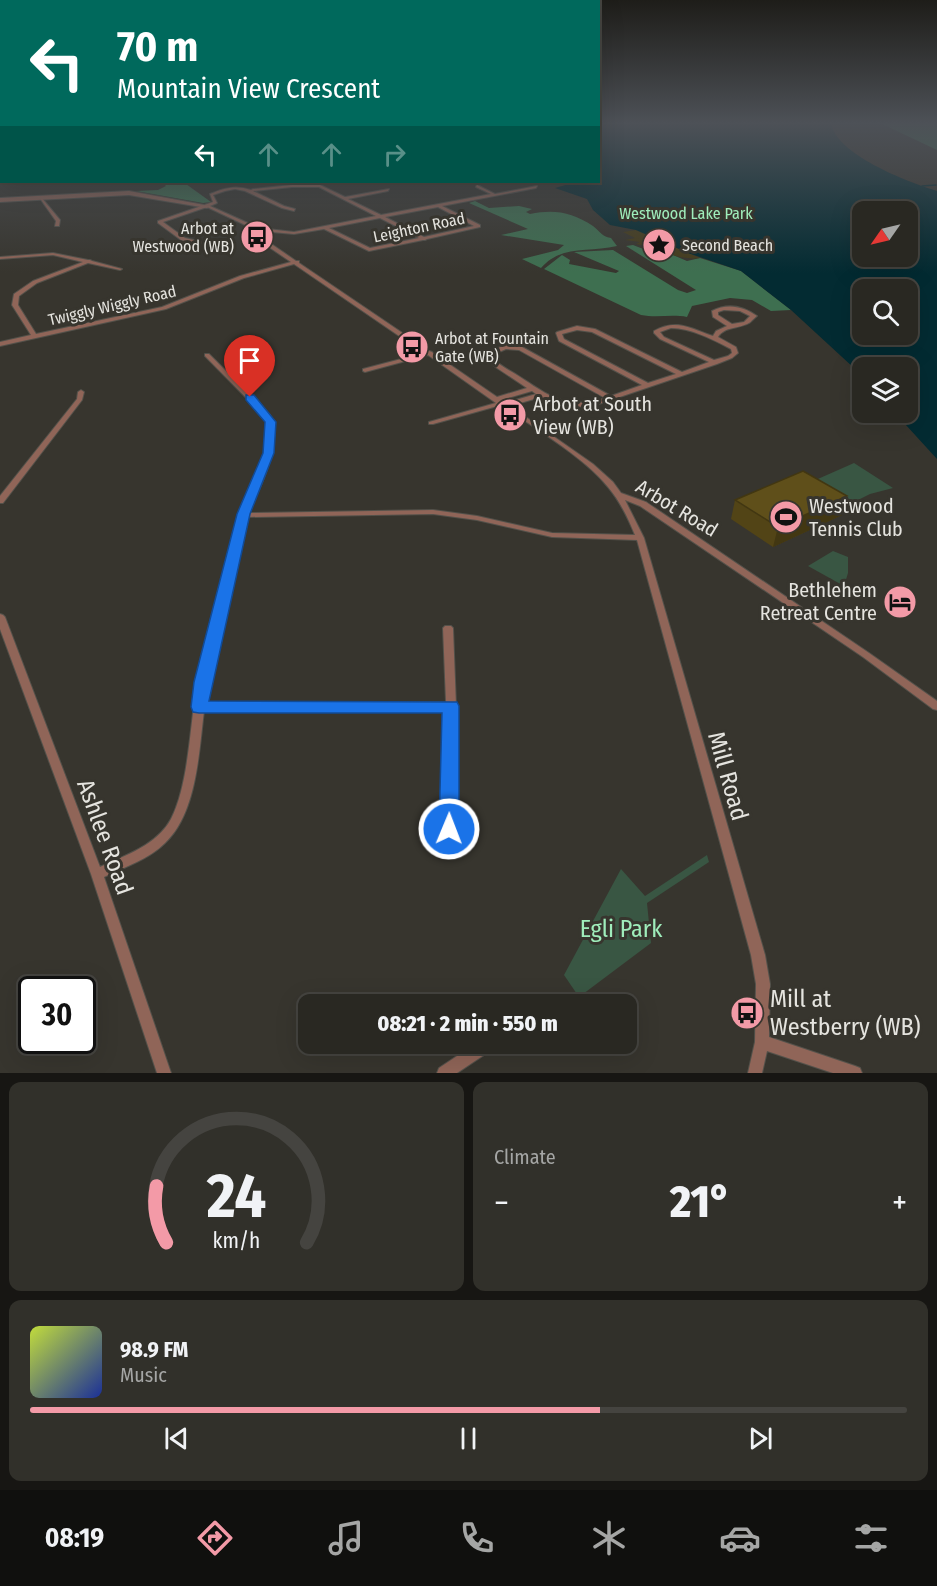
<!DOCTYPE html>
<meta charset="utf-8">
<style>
:root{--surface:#292822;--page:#31302a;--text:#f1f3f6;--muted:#a5a6a5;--line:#454440;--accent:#f39aa7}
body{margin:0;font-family:"Fira Sans Condensed",sans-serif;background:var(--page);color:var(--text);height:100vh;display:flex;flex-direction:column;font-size:22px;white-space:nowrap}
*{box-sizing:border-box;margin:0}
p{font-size:20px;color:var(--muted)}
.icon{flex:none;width:33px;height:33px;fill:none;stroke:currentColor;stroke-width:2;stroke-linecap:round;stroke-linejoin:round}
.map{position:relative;height:1073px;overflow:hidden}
.side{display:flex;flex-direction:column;gap:9px;padding:9px;background:#171613;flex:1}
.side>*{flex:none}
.top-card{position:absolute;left:0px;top:0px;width:600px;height:183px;box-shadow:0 6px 24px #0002,0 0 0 2px var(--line);background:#00695c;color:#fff;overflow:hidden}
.needle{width:39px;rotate:236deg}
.buttons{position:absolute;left:852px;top:201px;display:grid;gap:12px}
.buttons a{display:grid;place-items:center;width:66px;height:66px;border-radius:12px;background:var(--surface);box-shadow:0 6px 24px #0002,0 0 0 2px var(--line);font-size:30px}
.speed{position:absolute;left:18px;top:976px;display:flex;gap:12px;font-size:30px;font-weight:700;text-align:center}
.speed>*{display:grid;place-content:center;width:78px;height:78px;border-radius:50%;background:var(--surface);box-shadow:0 6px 24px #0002,0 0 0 2px var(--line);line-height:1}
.speed .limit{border:3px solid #111;border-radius:9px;background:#fff;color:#111}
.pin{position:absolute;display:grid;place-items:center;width:51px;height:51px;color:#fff;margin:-62px -26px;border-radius:50% 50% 50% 0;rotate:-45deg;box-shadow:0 0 6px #0007}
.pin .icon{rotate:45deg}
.me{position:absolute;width:66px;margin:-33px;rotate:1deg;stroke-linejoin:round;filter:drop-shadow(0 0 4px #0008)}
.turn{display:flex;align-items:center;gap:21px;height:126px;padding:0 18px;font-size:27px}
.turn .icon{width:78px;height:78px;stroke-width:2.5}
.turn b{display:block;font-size:42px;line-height:51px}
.lanes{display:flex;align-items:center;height:57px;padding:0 18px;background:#0003;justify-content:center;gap:30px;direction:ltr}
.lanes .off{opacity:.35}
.big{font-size:45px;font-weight:800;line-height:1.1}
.side .widget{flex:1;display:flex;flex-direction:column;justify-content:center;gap:9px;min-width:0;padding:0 21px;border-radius:12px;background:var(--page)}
.side .dial{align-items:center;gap:0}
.dial svg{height:156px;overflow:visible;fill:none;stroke:var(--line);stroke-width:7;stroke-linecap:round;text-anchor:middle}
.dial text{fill:var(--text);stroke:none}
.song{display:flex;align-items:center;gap:18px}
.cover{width:72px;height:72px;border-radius:9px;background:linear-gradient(135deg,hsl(70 70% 55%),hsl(230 70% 35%))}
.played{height:6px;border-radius:3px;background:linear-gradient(90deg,var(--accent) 65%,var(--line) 65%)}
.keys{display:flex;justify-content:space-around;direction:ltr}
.heat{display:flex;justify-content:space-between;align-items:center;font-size:33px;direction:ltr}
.side .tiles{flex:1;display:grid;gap:9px;grid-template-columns:1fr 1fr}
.widget:last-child{grid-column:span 2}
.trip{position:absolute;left:298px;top:994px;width:339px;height:60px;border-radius:12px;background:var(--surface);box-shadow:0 6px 24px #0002,0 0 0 2px var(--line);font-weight:800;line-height:60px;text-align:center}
.tabs{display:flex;height:96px;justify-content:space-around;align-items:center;background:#10100e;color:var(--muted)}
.tabs .icon{width:42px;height:42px}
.tabs .current{color:var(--accent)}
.tabs b{font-size:27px;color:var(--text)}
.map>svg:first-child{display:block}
.green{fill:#395643}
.forest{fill:#3e6f50}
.sand{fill:#453c1c}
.water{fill:#032b32;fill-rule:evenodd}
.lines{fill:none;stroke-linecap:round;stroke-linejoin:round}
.stream{stroke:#032b32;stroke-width:1.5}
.minor-casing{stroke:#53514a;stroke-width:2}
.tertiary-casing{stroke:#53514a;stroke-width:2}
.minor{fill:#906558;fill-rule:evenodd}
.tertiary{fill:#906558;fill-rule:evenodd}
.wall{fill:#524416}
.shaded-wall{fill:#423712}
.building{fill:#5f4f1a;stroke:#423712;stroke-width:1.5}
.route{fill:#1a73e8;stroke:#114b97;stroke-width:1.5}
.labels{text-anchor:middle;stroke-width:6;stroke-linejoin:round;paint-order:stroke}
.far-park-label{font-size:16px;fill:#9fedbb;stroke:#37352e}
.far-street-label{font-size:16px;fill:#e5e4df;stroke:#37352e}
.far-poi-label{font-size:16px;fill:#e5e4df;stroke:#37352e;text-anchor:start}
.poi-label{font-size:20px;fill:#e5e4df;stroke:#37352e;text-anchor:start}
.street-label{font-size:20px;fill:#e5e4df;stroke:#37352e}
.near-street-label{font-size:24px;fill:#e5e4df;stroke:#37352e}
.near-park-label{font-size:24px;fill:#9fedbb;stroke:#37352e}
.near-poi-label{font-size:24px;fill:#e5e4df;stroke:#37352e;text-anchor:start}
</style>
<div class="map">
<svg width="937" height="1073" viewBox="0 0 937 1073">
<rect width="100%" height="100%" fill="#37352e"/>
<path class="green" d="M 854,463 L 893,488 L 870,494 L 842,508 L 802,486 Z
M 833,551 L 848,557 L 848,573 L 844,586 L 808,566 Z
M 707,855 L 709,862 L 647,903 L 651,943 L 579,997 L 564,975 L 621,869 L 645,896 Z"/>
<path class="forest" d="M 878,122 L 937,122 L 937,150 Z
M 162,182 L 201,182 L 186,184 L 211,202 L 203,203 L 136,191 L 158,190 L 166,186 Z
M 475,201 L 489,208 L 519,206 L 532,209 L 526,212 L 530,214 C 554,209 572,212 593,226 C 601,232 601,236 611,238 L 617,246 C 589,253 562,244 541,268 L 522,259 L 558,250 L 564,245 L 501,235 L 528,229 L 469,203 Z
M 633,245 L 651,252 L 642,247 L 654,247 L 687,261 L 700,258 L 741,271 L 791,310 L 771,311 L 752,300 L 730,298 L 692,306 L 687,317 C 672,314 657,318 641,315 L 544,269 L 562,255 L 570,260 L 569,264 L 616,273 L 619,271 L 574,252 L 613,250 L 678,290 L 687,293 L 696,290 L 626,246 Z"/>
<path class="sand" d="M 636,230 L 700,258 C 678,261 658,248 636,244 L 640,242 L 625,240 L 635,238 L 623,232 Z"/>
<path class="water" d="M 599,122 L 831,122 C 834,154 908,182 937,191 L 937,459 L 895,413 L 908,412 L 908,368 L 862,368 L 862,379 L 854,368 L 791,310 L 741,271 L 688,253 L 636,230 L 610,225 L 593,210 L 587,199 L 555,188 L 576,182 L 598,182 L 599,155 L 602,148 L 599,144 ZM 862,212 L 908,212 L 908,256 L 862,256 ZM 862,290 L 908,290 L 908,334 L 862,334 Z"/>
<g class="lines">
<path class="stream" d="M 922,186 L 936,185"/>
<defs>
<path id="minor" d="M 2,127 L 2,129 L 0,130 L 0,128 Z
M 0,156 L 2,156 L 2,158 L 0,158 Z
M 292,185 L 320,185 L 345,197 L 389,189 L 388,191 L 348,199 L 381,215 L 491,194 L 476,187 L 477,185 L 495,194 L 537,186 L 536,188 L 442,206 L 480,225 L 480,227 L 427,239 L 425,240 L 423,240 L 369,251 L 324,229 L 294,234 L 272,232 L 266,237 L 267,241 L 296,261 L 299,261 L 299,263 L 429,351 L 432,352 L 433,353 L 497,397 L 527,388 L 494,366 L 483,355 L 505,345 L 522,347 L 611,396 L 642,385 L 559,341 L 556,333 L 557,332 L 577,326 L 595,329 L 682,372 L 709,362 L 660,339 L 654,333 L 654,331 C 677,318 691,329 713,336 L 716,331 L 727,326 L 713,317 L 712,311 C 727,303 743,306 757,316 C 755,317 751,322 749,323 C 739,329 725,326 718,337 L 736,347 L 738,353 L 732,358 L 717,364 L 602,403 C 580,409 562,408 541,397 L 510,406 L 593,464 L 613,482 L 621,493 L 646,502 L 869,653 L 937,701 L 937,710 L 933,709 L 863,657 L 640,506 L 625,500 L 644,538 L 765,955 L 770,984 L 769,1037 L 855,1066 L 860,1068 L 862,1073 L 833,1073 L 767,1051 L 762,1073 L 748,1073 L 755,1042 L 756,984 L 751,955 L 637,540 L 552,537 L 477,520 L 433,514 L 247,517 L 214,644 L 205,703 L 446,702 L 443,628 L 445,626 L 451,626 L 453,628 L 456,706 L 455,829 L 453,833 L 449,834 L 445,833 L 443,829 L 446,710 L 204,711 C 199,751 197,813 165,843 C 149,859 125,867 104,877 L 171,1073 L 157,1073 L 91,874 L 0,629 L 0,614 L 3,615 L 5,617 L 100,867 C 126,855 157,845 171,819 C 189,784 190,724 197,684 C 203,648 212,613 222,578 C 229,556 233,533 241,512 C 253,482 274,450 265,417 L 205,356 L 205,354 L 209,354 L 270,415 C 283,446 261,483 249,513 L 433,510 L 477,516 L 552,533 L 635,535 C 628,518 620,501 608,487 C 583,456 534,428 501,405 L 433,424 L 429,424 L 429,422 L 496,403 L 428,355 L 365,372 L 363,371 L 363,369 L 424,353 L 294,264 L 244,278 L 166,309 L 0,346 L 0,342 L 31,335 L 12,305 L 14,294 L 33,281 L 83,262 L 53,255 L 0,259 L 0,257 L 53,253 L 88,260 L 90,260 L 92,261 L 122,269 L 120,270 L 88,263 L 37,283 L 19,296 L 18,305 L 36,334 L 162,307 L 240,276 L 291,262 L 263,243 L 262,237 L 268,231 L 256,230 L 207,207 L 163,222 L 185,238 L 216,245 L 216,247 L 181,240 L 158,223 L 158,221 L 213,202 L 210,194 C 224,188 236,185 251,190 L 253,189 ZM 292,187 L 319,187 L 376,216 L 294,232 L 259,228 L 210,206 L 217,203 L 213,195 L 225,191 L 235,189 L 245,191 L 282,208 L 294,211 L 295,209 L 284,206 L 253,191 ZM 438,207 L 474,226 L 424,237 L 385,217 ZM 380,218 L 419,238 L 370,248 L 329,228 ZM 724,310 L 740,311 L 750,316 L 744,322 L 732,324 L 718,315 L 718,312 ZM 671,328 C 691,328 714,340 731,349 L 732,353 L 728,356 L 714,360 L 664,337 L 660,332 ZM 577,330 L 592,332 L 676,374 L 648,383 L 564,339 L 562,334 ZM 506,349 L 519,350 L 605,398 C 566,411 548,395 517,375 C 507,369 497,364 490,356 ZM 532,391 L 536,394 L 505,403 L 501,400 Z
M 39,197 L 41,197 L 60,220 L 59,226 L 55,226 L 56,221 Z
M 81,390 L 84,392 L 82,400 L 3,503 L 0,503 L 0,496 L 77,399 L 78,392 Z
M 475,1044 L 495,1044 L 493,1049 L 457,1073 L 437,1073 L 439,1068 Z"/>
<path id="tertiary" d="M 129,191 L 210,206 L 207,208 L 129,195 L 0,202 L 0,198 Z"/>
</defs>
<use href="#minor" class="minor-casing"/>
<use href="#tertiary" class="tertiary-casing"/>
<use href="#minor" class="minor"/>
<use href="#tertiary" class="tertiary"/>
</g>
<path class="wall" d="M 735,500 L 842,515 L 773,547 L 731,519 Z"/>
<path class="shaded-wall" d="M 847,496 L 842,515 L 773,547 L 778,527 Z"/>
<path class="building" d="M 803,471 L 847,496 L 778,527 L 735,500 Z"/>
<linearGradient id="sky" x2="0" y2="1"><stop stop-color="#1e1d19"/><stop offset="0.45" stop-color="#4d5157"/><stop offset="1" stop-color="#4d5157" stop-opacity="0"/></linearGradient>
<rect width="937" height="273" fill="url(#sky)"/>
<path class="route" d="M 246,395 L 254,395 L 276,422 L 274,453 L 250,514 L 209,701 L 457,702 L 459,706 L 459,829 L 456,835 L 449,837 L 442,835 L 439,829 L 442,713 L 199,713 L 193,712 L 191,707 L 194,682 L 237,514 L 263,453 L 265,422 L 246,400 Z"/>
<defs>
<symbol id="bus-disc" viewBox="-11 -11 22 22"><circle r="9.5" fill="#f39aa7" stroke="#37352e"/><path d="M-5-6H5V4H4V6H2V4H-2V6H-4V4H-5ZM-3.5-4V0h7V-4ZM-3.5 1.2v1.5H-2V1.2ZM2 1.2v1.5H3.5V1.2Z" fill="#111"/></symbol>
<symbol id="sight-disc" viewBox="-11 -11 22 22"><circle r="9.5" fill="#f39aa7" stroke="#37352e"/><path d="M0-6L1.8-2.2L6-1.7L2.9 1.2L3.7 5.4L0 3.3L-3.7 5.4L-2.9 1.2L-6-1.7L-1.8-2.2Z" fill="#111"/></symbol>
<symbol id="stadium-disc" viewBox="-11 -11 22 22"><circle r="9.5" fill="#f39aa7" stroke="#37352e"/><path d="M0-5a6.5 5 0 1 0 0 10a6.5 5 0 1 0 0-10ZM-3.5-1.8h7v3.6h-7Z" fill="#111"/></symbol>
<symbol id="hotel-disc" viewBox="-11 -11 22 22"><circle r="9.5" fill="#f39aa7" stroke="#37352e"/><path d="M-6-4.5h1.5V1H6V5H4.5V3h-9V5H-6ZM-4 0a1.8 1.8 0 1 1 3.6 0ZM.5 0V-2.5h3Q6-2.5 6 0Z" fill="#111"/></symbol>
</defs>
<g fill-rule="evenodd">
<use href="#bus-disc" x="238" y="218" width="38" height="38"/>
<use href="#sight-disc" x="640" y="226" width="38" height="38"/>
<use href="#bus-disc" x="393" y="328" width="38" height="38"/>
<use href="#bus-disc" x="491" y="396" width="38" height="38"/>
<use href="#stadium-disc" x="767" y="498" width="38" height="38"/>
<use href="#hotel-disc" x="881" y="583" width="38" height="38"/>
<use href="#bus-disc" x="728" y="994" width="38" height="38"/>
</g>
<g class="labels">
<g class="far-park-label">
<text x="686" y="219">Westwood Lake Park</text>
</g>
<g class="far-street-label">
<text transform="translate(419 227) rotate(-12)" y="6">Leighton Road</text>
<text transform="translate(112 305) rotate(-13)" y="6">Twiggly Wiggly Road</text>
</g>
<g class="far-poi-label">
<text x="234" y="234" text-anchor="end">Arbot at<tspan x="234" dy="18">Westwood (WB)</tspan></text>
<text x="682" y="251">Second Beach</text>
<text x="435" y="344">Arbot at Fountain<tspan x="435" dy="18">Gate (WB)</tspan></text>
</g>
<g class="poi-label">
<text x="533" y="411">Arbot at South<tspan x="533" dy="23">View (WB)</tspan></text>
<text x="809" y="513">Westwood<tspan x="809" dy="23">Tennis Club</tspan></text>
<text x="877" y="597" text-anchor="end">Bethlehem<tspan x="877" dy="23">Retreat Centre</tspan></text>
</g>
<g class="street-label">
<text transform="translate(677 508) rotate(31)" y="7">Arbot Road</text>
</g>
<g class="near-street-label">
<text transform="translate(728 776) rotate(74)" y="8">Mill Road</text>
<text transform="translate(105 837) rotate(70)" y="8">Ashlee Road</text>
</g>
<g class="near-park-label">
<text x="621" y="937">Egli Park</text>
</g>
<g class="near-poi-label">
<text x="770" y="1007">Mill at<tspan x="770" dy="28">Westberry (WB)</tspan></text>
</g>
</g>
</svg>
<div class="buttons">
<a><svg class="needle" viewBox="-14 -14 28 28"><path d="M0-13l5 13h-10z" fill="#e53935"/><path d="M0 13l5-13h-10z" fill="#a5a6a5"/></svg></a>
<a><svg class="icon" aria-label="search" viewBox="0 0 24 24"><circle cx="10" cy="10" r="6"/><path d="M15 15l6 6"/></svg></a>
<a><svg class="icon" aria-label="layers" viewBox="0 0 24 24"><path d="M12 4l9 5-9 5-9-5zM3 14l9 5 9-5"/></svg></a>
</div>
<div class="speed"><div class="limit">30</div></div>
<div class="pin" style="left:250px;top:397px;background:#d93025"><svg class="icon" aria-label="arrive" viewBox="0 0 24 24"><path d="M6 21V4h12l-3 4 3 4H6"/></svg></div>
<svg class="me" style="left:449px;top:829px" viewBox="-20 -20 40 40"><circle r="17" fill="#1a73e8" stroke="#fff" stroke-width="3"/><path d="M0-11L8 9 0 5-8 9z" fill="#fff"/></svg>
<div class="trip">08:21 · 2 min · 550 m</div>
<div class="top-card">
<div class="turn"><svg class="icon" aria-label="left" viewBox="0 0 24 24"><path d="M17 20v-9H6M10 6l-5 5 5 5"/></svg><div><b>70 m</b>Mountain View Crescent</div></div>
<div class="lanes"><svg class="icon" aria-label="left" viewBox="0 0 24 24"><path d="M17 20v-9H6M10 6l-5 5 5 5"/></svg><svg class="icon off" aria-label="ahead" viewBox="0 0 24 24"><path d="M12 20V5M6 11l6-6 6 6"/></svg><svg class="icon off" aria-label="ahead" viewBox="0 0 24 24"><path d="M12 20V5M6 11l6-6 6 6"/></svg><svg class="icon off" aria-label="right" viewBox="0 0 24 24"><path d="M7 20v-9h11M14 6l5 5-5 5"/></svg></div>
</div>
</div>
<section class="side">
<div class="tiles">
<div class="widget dial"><svg viewBox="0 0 100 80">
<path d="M14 69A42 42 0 1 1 86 69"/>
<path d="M14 69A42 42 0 0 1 9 40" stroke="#f39aa7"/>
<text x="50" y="56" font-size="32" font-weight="700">24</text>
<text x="50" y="72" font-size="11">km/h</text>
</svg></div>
<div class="widget"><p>Climate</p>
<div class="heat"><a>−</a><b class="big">21°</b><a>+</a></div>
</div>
<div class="widget">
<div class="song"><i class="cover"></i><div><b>98.9 FM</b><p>Music</p></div></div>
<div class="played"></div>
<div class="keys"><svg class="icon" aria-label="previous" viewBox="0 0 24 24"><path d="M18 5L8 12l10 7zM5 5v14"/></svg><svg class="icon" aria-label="pause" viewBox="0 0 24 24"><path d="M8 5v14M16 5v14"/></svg><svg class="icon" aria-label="next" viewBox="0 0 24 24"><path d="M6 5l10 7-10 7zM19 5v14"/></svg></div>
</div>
</div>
</section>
<nav class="tabs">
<b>08:19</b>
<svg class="icon current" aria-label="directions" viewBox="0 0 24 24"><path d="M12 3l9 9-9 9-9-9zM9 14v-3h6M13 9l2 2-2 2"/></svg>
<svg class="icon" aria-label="music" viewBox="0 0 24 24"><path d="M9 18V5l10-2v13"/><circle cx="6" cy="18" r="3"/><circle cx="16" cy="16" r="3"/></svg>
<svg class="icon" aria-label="phone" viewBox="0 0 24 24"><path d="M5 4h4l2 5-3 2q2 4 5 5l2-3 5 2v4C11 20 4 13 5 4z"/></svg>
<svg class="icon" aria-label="climate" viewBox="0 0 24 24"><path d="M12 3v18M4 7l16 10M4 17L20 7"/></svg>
<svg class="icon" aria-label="car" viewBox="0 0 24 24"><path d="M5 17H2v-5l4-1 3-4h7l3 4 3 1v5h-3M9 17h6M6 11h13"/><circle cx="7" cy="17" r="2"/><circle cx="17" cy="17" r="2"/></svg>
<svg class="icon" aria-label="filters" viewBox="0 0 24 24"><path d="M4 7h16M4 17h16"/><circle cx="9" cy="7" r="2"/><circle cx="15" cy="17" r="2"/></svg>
</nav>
